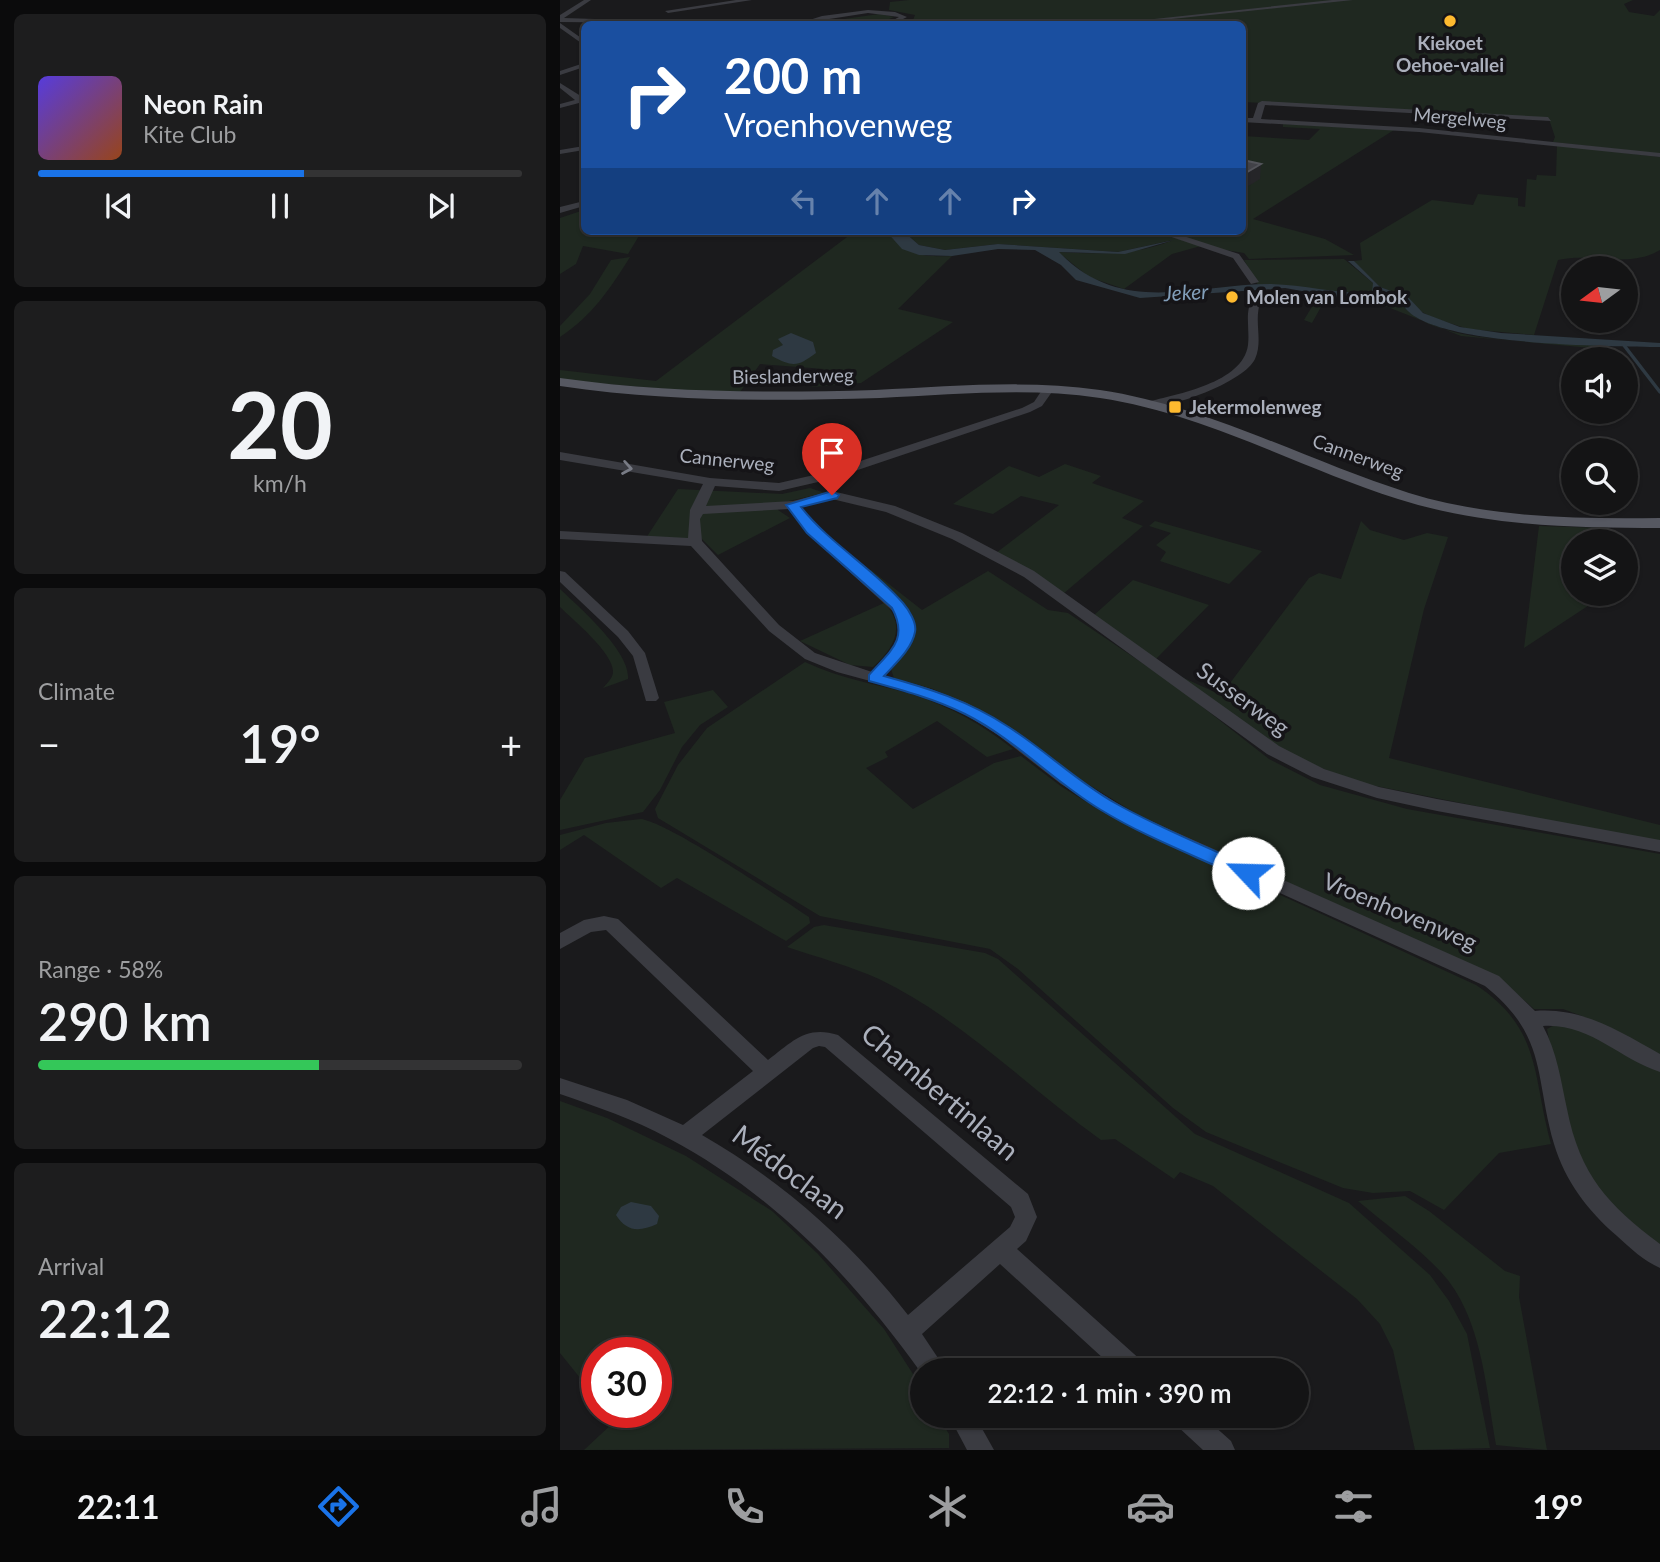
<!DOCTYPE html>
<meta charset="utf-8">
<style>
:root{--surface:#141415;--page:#1d1d1e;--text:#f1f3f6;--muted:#9d9ea0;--line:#333334;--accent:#1a73e8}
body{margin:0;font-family:Lato,sans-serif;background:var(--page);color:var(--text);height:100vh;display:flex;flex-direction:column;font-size:26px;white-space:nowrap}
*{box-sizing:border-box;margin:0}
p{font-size:23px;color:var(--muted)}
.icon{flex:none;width:38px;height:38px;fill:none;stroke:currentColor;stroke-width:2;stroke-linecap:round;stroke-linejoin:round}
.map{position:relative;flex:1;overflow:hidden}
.panel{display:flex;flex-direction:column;gap:14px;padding:14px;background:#0b0b0c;width:560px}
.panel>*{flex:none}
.top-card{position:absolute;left:21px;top:21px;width:665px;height:214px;border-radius:10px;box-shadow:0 2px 5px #0004,0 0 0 2px var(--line);background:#1a4fa0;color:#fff;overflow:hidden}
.needle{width:46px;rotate:255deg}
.fabs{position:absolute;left:1001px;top:256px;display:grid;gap:14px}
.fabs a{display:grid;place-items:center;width:77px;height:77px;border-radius:50%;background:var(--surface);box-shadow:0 2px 5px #0004,0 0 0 2px var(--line);font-size:35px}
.speed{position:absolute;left:21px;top:1337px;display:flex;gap:14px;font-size:35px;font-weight:700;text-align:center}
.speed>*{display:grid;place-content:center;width:91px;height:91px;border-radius:50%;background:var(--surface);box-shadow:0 2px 5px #0004,0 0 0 2px var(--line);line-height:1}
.speed .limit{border:10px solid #d22;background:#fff;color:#111}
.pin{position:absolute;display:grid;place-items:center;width:60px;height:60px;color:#fff;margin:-72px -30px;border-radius:50% 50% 50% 0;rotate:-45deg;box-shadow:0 0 7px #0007}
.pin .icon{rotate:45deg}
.me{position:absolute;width:77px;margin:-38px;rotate:294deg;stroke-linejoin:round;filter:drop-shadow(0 0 5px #0008)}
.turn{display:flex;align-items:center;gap:24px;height:147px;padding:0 28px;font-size:32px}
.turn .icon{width:91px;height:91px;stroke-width:2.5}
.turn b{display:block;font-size:49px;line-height:60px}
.lanes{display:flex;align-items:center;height:66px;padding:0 28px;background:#0003;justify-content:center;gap:35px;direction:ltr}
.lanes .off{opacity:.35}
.big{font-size:52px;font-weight:600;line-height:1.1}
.panel .card{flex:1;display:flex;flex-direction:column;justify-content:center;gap:10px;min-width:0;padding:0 24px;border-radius:10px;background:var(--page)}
.panel .dial{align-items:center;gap:0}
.dial b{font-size:91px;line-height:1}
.song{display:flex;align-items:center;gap:21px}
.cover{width:84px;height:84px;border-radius:10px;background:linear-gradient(135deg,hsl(250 70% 55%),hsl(20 70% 35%))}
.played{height:7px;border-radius:4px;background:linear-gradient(90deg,var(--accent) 55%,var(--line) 55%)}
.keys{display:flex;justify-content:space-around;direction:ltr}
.heat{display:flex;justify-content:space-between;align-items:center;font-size:38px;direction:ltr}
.charge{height:10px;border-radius:5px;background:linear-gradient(90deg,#34c759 58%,var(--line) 0)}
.trip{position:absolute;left:350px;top:1358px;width:399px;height:70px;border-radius:35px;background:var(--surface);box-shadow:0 2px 5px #0004,0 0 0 2px var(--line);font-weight:600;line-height:70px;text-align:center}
.tabs{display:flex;height:112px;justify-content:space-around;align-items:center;background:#080808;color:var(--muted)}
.tabs .icon{width:49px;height:49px}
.tabs .current{color:var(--accent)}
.tabs b{font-size:32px;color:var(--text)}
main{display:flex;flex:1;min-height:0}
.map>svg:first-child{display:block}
.green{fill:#1f2820}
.water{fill:#2e3942}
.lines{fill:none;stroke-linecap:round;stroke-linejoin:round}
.stream{stroke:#2e3942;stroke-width:3.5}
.minor{fill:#3a3b41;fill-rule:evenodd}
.major{fill:#565861;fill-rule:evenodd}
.shaded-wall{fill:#252528}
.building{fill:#424248;stroke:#53545a;stroke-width:2}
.oneway{stroke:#787b85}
.route{fill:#1a73e8;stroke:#114b97;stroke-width:2}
.poi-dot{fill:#feba2f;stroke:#151417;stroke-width:2.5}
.labels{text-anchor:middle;stroke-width:7;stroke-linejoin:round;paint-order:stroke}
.far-poi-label{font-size:19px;font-weight:bold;fill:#abb0bc;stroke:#151417;text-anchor:start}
.far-street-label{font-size:19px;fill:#abb0bc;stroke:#151417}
.far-water-label{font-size:21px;font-style:italic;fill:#819eb9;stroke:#151417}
.street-label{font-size:23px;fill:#abb0bc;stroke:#151417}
.near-street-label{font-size:28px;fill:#abb0bc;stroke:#151417}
</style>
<main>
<section class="panel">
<div class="card">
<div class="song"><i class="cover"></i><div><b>Neon Rain</b><p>Kite Club</p></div></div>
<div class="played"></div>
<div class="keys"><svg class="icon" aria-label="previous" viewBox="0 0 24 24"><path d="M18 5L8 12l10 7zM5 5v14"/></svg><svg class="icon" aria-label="pause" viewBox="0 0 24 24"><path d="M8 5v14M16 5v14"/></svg><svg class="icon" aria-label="next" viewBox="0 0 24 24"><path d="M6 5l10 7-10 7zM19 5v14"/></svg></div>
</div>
<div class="card dial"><b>20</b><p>km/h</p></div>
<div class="card"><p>Climate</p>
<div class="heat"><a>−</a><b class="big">19°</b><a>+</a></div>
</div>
<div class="card"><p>Range · 58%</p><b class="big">290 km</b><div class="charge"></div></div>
<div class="card"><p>Arrival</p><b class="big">22:12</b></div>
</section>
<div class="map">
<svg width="1100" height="1450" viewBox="0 0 1100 1450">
<rect width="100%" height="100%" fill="#1a1a1c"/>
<path class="green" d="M 349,0 L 1073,0 L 1064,4 L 1069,12 L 1094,16 L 1100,10 L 1100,154 L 993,142 L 995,137 L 989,119 L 683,102 L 682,24 L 344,24 L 353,20 L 355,15 L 329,10 L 330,2 Z
M 319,14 L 334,17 L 317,24 L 249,24 Z
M 723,124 L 834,130 L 693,219 L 765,239 L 794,255 L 689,259 L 684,253 L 659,249 L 602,231 L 682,231 L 683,136 L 749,140 L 760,129 L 723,127 Z
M 997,145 L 1100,157 L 1100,250 C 1068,269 1033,252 998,260 L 974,335 L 908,329 L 871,317 L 857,309 L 850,299 L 820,287 L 796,264 L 794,261 L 802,260 L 800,243 L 872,200 L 913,205 L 918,194 L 958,198 L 958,206 L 965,207 L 967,179 L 976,180 L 977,175 L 996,176 Z
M 24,210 L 24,231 L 82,231 L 68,254 L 23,246 L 16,264 L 0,274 L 0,218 Z
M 295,231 L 326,231 C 351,255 356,257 392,256 L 338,309 L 393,322 L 301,383 L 252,387 L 264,369 L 200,364 L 180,392 L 165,394 L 0,380 L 0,370 L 96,381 Z
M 343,231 L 594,231 L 641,246 L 612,254 L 564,289 L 529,277 L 498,252 C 539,254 574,256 613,240 L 558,252 L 438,244 L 385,250 L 359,245 Z
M 70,257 C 50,289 32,316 0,337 L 0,326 L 30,294 L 51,260 Z
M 784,259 L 813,283 L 814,291 C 788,301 731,284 698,285 L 684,260 Z
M 759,295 L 832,299 L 842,302 C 863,345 994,342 1039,345 L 1031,348 L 901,336 L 820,304 L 766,298 L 752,323 L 744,320 Z
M 505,464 L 541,476 L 532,483 L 584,501 L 562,518 L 583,526 L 503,594 L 436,553 L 499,505 L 461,496 L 433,514 L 393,504 L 449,466 L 479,477 Z
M 250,488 L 265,493 L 220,503 L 218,510 L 230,518 L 158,555 L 141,538 L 86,538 L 118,489 L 222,494 Z
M 595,521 L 702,551 L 669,584 L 600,561 L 606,552 L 596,545 L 611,533 L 589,526 Z
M 801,521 L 810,530 L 844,540 L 867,533 L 888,537 L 864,609 L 829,758 L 1100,825 L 1100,843 L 796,782 L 727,754 L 613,673 L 661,695 L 749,578 L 759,573 L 781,579 Z
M 979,526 L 1044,528 L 1044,541 L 1013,541 L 1013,593 L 1043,593 L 1043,596 L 964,648 Z
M 305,569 L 311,570 L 362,610 L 428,571 L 488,610 L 508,613 L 612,683 L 709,759 L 760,785 L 847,809 L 1100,854 L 1100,1058 L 1022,1016 L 1003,1009 L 974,1009 L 938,977 L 580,816 L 508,772 L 440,721 L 373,689 L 334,678 L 331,669 L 349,645 L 354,622 L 346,608 Z
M 573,580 L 649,605 L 595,660 L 533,616 Z
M 0,589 C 19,607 71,652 68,679 L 43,688 C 47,683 52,679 53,673 C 55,654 13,620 0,607 Z
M 324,603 C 347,625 334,649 313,667 L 290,665 L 240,641 Z
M 245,662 C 280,679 317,684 354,695 C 391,707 423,725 453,749 L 427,757 L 377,721 L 325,752 L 328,757 L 306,768 L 353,809 L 434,763 L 461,756 L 502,787 L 551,817 L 916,985 C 982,1029 972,1075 991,1144 L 939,1153 L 884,1210 L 850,1191 L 813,1193 L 783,1188 L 646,1132 L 613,1108 L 458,969 L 430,949 L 260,916 L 98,818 L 95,809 L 118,765 L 147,728 Z
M 153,690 L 168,707 L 140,725 L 122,747 L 100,790 L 83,812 L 0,830 L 0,800 L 25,758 L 115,733 L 104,702 Z
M 81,819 C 109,823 219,897 249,917 L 250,923 L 226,941 L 117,878 L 101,888 L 24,835 L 0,850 L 0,835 L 46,823 Z
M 264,925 L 425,953 L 438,959 L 635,1134 L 789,1203 L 870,1275 L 889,1301 L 907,1334 L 930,1448 L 855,1450 L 833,1350 L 820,1324 L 797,1299 L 653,1186 L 620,1172 L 614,1179 L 555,1139 L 541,1140 C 467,1087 402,1019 319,979 C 290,966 257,957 227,947 L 254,927 Z
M 1002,1021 L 1100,1069 L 1100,1248 C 1072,1224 1036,1195 1021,1160 C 1003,1120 995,1072 987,1029 Z
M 0,1101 L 47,1118 L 126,1156 L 212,1211 L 258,1254 L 324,1329 L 362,1388 L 362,1416 L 378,1416 L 389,1434 L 389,1448 L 24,1450 L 55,1421 L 48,1412 L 96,1412 L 96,1353 L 37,1353 L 37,1399 L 0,1353 Z
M 845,1196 L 869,1211 L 945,1271 L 960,1276 L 959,1297 L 987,1450 L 936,1445 C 926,1389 922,1316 881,1272 C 857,1246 825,1224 798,1201 Z"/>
<path class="water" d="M 326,231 L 343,231 L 359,245 L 385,250 L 438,244 L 558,252 L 614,240 L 565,254 L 499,252 C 562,317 633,284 711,284 C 746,285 778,294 812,293 L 813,283 L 788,261 L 794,261 L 820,287 L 848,297 L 863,313 L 900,327 L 941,333 L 1100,343 L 1100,347 C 1054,346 857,347 842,302 L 781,298 L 725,288 L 580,298 L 516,280 L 501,265 L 475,250 L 438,249 L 392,256 L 359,255 L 342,249 Z
M 231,333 L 253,342 L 256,353 C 238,366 234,368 212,356 L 213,350 L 223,345 L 218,339 Z
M 71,1202 L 91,1206 L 99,1216 L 97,1224 C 79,1232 67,1232 56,1215 L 61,1207 Z"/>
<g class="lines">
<path class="stream" d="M 1063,344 L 1100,392"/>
<path class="minor" d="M 24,0 L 31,0 L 4,18 L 192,24 L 0,22 L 0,15 Z
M 176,0 L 192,0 L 108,13 L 105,11 Z
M 772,0 L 793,0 L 564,24 L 547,24 Z
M 308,10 L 335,12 L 347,17 L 333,24 L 326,24 L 339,17 L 308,13 L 237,24 L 262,16 Z
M 0,23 L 24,40 L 24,45 L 0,28 Z
M 24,63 L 24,67 L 0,75 L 0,71 Z
M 0,83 L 24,98 L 24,105 L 19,103 L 0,108 L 0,104 L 15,100 L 0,88 Z
M 702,101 L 988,117 L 991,121 L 705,105 L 701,119 L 859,128 L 1100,153 L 1100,157 L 859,132 L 682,122 L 682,118 L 693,118 L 698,103 Z
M 24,146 L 24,150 L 0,154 L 0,150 Z
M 24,201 L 24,206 L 0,213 L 0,207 Z
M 594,231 L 608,231 L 679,254 L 699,282 L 691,284 L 673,258 Z
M 693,297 L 702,299 C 692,318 704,339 695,359 C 684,382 611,409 587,406 L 587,402 C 617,394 683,383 688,345 C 690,328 684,313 693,297 Z
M 488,386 L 494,389 L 482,406 L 470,412 L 271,479 L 219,491 L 155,486 L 146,506 L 233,501 L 272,491 L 335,506 L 402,533 L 474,571 L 719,746 L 764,769 L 819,787 L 877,799 L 1100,840 L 1100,852 L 877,811 L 817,798 L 752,777 L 707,754 L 464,577 L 392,539 L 326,512 L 272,499 L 241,507 L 257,527 L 352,615 C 359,641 342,658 325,676 L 368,688 L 407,703 L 450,727 L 513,776 L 573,813 L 939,976 L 975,1011 C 1022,1007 1061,1032 1100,1054 L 1100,1072 C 1059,1059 1030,1023 983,1026 C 997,1052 1001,1081 1007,1109 C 1020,1175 1048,1205 1100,1244 L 1100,1268 C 1084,1261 1070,1248 1057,1236 C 1028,1211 1005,1181 994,1144 C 974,1075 988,1037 925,986 L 561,821 L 501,784 L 438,735 L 397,709 L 358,694 L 277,672 L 245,659 L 209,631 L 131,546 L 0,539 L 0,531 L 128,538 L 130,510 L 143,484 L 0,460 L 0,452 L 150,478 L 219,483 L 267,472 L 462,408 L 474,402 L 484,387 ZM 229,509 L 247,533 L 338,616 C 344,640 327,656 312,672 L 255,653 L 219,625 L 142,541 L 140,519 L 143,514 Z
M 0,571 L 5,572 L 68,631 L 85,653 L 99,698 L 96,701 L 86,701 L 73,656 L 58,637 L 0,582 Z
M 44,916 L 58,919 L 208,1060 C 232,1042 246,1025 278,1035 L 468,1194 L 477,1217 L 466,1241 L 457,1249 L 583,1362 L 586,1370 L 556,1370 L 440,1264 L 362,1334 L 386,1370 L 362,1370 L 362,1374 C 293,1278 214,1194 108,1138 C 74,1119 37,1107 0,1094 L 0,1078 L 67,1100 L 123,1125 L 193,1071 L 46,930 L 31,932 L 0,949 L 0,933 L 24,920 ZM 259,1046 L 265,1047 L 451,1207 L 455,1217 L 450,1227 L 348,1315 C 291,1242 222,1181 142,1135 L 253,1048 Z
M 389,1416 L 415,1416 L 434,1450 L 407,1450 Z
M 613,1416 L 643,1416 L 671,1441 L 675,1450 L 643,1450 L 616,1425 Z"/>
<path class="major" d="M 0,378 C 105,393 209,393 315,390 C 389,387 465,379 540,390 C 648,406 745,460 849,493 C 930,518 1016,519 1100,518 L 1100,528 C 1012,528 923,526 838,499 C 738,467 645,414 540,398 C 467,387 393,395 320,398 C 213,401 107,402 0,386 Z"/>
</g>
<path class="shaded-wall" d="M 701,164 L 700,179 L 682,190 L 682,175 Z"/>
<path class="building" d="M 682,160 L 683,160 L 701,164 L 682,175 Z"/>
<defs><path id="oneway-chevron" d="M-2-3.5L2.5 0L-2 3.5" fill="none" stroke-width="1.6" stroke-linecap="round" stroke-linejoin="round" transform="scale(1.75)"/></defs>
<use class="oneway" href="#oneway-chevron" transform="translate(67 468) rotate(10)"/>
<path class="route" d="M 272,491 L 279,495 L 277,498 L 241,507 C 270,544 312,567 343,603 C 349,610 357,623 355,632 C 352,649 335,664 324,676 C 368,688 409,701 447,726 C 484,749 516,781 555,803 C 599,828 648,847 694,869 L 697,873 L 694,878 L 682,878 C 636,856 585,837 541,810 C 494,782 455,739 405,714 C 375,699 342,690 309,681 L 309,675 C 330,651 349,640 332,608 L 247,533 L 226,505 Z"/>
<g class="poi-dot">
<circle cx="890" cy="21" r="7"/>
<circle cx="672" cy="297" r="7"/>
<rect x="608" y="400" width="14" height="14" rx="3.5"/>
</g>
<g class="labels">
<g class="far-poi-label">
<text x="890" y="50" text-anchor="middle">Kiekoet<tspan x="890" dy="22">Oehoe-vallei</tspan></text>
<text x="686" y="304">Molen van Lombok</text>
<text x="629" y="414">Jekermolenweg</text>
</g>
<g class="far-street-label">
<text transform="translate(900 118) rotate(5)" y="7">Mergelweg</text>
<text transform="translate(233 376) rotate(-1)" y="7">Bieslanderweg</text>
<text transform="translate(798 456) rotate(20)" y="7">Cannerweg</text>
<text transform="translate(167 460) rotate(6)" y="7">Cannerweg</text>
</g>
<g class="far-water-label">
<text transform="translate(626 293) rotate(-3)" y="7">Jeker</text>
</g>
<g class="street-label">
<text transform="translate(683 699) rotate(36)" y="8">Susserweg</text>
<text transform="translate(840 912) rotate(23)" y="8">Vroenhovenweg</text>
</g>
<g class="near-street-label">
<text transform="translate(380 1092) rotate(40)" y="10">Chambertinlaan</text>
<text transform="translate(230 1172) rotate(37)" y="10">Médoclaan</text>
</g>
</g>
</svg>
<div class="fabs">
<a><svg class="needle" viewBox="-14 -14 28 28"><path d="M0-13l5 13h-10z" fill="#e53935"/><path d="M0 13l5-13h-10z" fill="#9d9ea0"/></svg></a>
<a><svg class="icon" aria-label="sound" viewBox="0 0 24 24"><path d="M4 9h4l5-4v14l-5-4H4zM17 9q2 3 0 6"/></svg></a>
<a><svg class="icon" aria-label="search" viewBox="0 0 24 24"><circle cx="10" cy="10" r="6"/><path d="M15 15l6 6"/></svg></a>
<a><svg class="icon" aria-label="layers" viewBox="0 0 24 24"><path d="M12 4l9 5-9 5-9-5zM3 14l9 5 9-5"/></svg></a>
</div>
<div class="speed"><div class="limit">30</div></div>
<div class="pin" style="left:272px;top:495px;background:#d93025"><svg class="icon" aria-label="arrive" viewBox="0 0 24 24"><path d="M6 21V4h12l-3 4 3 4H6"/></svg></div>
<svg class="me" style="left:688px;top:873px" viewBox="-20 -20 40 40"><circle r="19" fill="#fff"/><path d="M0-13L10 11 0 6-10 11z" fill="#1a73e8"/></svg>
<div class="trip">22:12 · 1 min · 390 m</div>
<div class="top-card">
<div class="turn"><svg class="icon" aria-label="right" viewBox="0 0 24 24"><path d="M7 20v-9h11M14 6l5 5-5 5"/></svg><div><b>200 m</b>Vroenhovenweg</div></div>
<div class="lanes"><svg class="icon off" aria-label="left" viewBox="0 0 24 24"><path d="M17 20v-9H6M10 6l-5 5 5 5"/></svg><svg class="icon off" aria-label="ahead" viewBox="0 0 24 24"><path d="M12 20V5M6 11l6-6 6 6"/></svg><svg class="icon off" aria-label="ahead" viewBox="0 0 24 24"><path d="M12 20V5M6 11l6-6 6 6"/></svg><svg class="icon" aria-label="right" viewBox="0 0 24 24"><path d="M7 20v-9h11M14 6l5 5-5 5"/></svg></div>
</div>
</div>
</main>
<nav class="tabs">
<b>22:11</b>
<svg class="icon current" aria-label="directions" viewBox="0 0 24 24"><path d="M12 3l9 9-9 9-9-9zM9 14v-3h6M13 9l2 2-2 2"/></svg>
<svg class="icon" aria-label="music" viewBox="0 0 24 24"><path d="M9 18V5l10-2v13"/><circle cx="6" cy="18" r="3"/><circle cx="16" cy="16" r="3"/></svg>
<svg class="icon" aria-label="phone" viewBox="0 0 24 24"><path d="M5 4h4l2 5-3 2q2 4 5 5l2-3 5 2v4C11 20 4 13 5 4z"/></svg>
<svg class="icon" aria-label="climate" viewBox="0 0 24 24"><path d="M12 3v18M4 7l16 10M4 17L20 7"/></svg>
<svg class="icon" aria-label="car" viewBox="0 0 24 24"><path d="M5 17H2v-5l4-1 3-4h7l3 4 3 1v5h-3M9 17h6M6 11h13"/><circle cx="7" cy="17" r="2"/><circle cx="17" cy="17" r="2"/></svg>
<svg class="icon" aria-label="filters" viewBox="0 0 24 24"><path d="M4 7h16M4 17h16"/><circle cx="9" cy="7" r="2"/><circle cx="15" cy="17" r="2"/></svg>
<b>19°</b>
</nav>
